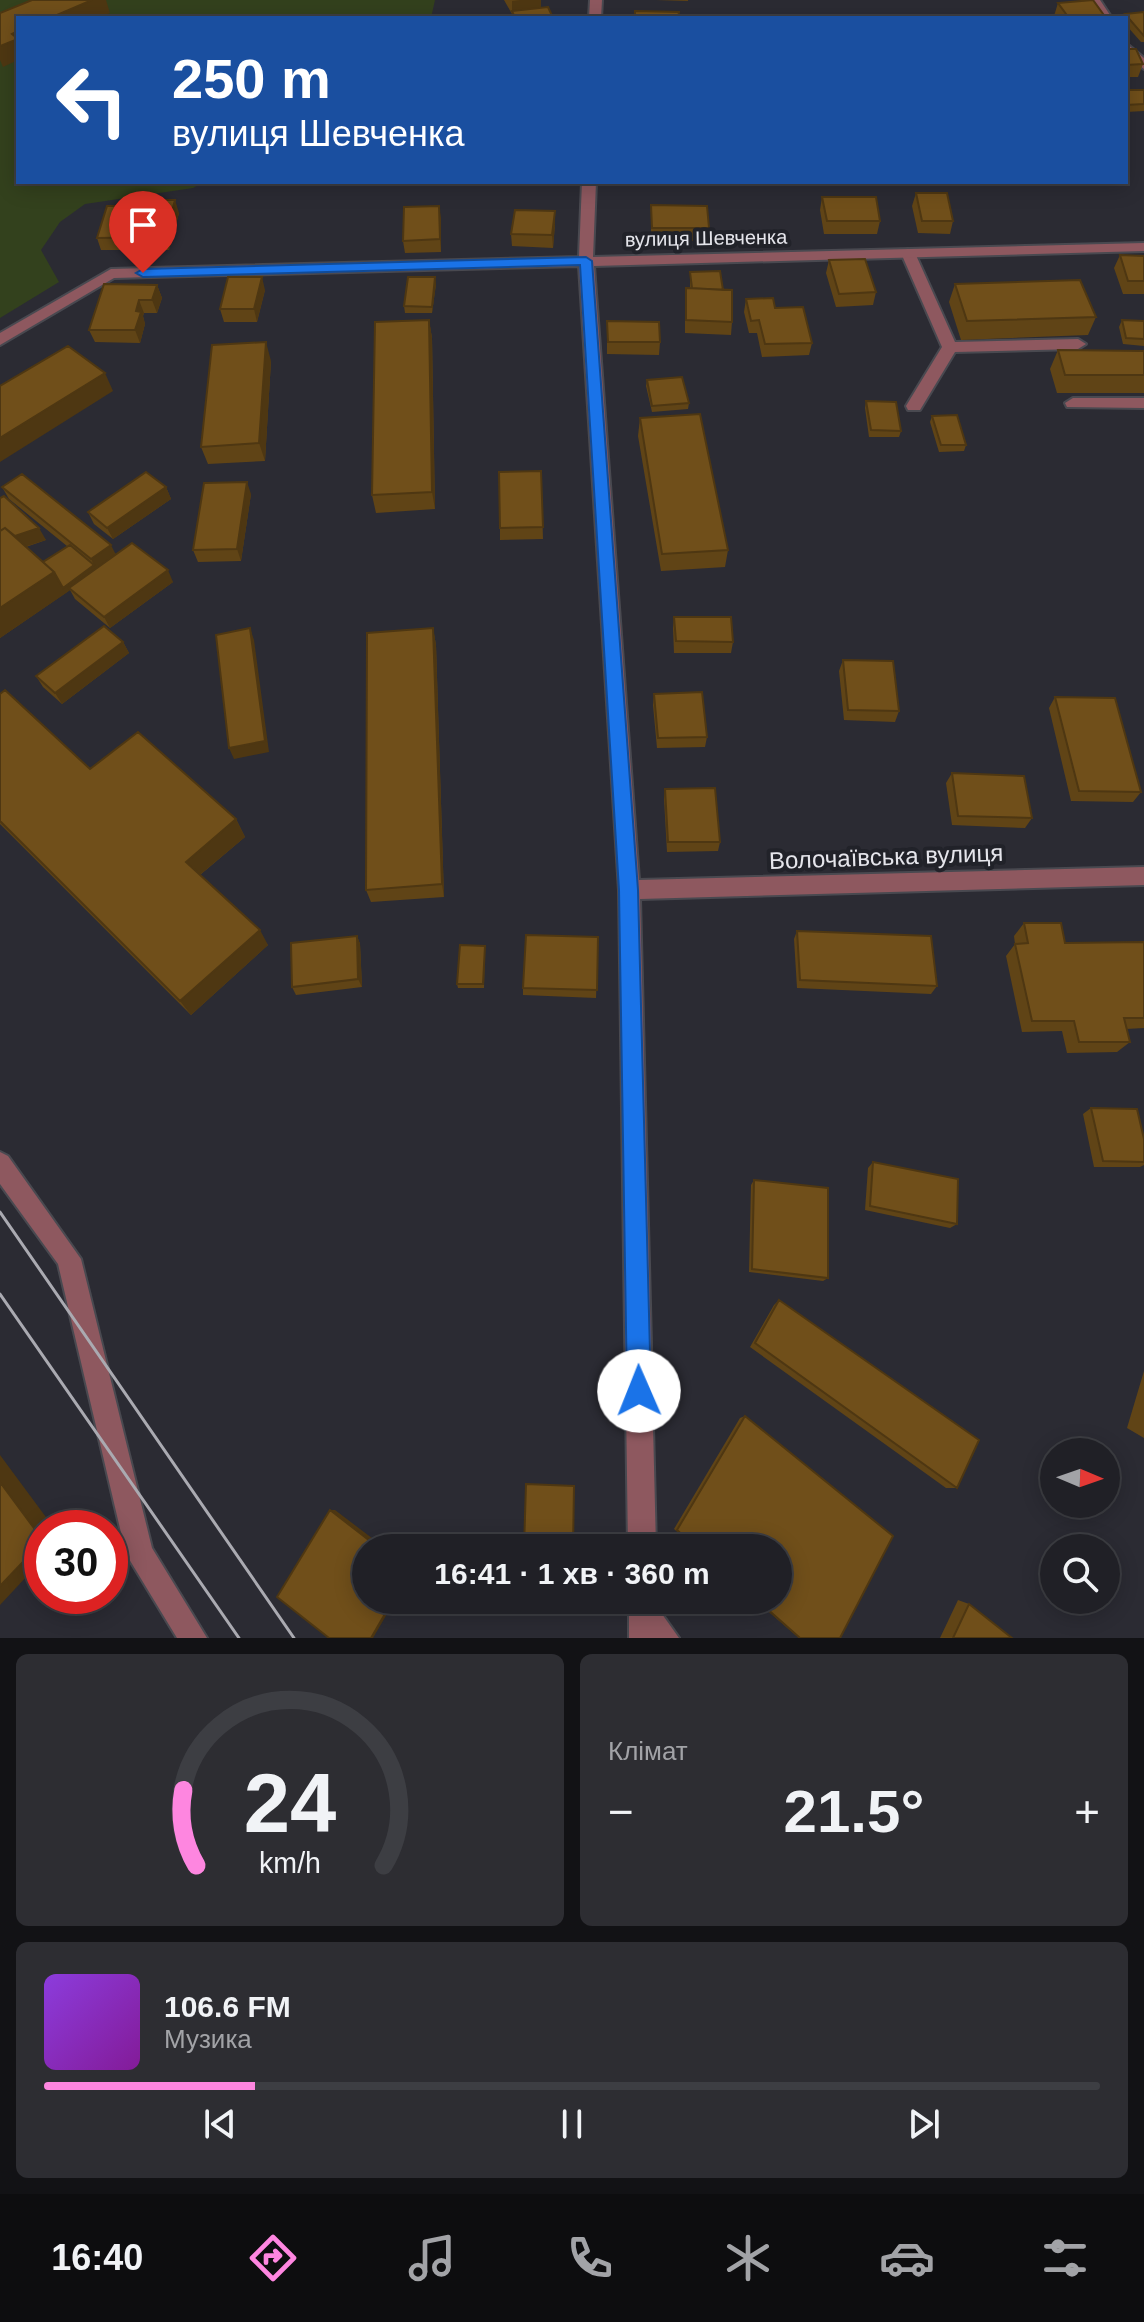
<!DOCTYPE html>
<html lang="uk">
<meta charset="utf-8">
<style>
:root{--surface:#202026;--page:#2d2d32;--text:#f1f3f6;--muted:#a2a3a7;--line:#3d3e43;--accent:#fe86e0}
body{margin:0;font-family:Arial,sans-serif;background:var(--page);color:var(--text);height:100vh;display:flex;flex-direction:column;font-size:30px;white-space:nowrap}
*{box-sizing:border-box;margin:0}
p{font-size:26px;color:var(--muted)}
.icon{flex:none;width:44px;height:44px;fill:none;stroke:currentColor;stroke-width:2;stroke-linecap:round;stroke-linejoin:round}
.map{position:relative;height:1638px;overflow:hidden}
.panel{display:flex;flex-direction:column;gap:16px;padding:16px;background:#121215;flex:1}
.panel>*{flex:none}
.top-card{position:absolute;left:16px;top:16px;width:1112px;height:168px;border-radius:0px;box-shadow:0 4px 20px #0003,0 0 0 2px var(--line);background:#1a4fa0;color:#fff;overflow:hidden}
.needle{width:52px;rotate:92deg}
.controls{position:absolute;left:1040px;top:1438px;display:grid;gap:16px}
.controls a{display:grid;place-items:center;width:80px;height:80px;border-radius:50%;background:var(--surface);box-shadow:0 4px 20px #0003,0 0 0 2px var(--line);font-size:40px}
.speed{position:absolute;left:24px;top:1510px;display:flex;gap:16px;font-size:40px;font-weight:700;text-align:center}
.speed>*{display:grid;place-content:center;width:104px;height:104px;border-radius:50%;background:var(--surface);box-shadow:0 4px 20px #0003,0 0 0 2px var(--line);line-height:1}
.speed .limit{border:12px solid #d22;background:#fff;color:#111}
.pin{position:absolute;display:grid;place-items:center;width:68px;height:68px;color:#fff;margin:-82px -34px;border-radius:50% 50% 50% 0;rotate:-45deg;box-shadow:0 0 8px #0007}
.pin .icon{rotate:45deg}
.me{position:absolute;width:88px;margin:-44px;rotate:359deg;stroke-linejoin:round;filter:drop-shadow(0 0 6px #0008)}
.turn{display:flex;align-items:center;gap:28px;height:168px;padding:0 24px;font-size:36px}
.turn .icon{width:104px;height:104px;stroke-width:2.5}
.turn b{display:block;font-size:56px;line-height:68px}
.big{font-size:60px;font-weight:800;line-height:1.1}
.panel .card{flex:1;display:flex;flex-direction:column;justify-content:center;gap:12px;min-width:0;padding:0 28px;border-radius:12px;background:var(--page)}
.panel .dial{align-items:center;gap:0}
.dial svg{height:208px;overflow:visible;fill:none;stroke:var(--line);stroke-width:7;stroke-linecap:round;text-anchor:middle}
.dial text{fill:var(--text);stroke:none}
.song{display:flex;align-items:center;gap:24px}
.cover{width:96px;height:96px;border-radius:12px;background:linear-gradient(135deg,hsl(270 70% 55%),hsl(290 70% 35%))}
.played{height:8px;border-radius:4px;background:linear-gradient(90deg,var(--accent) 20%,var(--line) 20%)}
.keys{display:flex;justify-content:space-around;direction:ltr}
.heat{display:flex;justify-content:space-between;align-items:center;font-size:44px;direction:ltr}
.panel .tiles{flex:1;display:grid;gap:16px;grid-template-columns:1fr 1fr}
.card:last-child{grid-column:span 2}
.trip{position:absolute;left:352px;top:1534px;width:440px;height:80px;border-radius:40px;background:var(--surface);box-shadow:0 4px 20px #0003,0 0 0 2px var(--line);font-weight:800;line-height:80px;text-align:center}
.menu{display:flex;height:128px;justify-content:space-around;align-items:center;background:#0d0d0f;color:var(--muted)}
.menu .icon{width:56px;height:56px}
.menu .selected{color:var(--accent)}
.menu b{font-size:36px;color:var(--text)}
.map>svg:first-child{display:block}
.green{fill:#33411d}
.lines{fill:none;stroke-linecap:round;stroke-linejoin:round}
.lane-casing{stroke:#494950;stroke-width:4}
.street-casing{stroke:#494950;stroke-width:4}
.lane{fill:#8e585f;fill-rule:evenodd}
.street{fill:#8e585f;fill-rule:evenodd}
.tram{stroke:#aaaab1;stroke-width:3}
.wall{fill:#604416}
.shaded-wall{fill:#4e3712}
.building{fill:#704f1a;stroke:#4e3712;stroke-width:2}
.route{fill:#1a73e8;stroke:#114b97;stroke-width:2}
.labels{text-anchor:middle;stroke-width:8;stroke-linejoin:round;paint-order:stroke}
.far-street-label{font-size:20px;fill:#e5e5eb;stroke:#212229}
.street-label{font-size:24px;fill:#e5e5eb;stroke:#212229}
</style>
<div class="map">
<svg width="1144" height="1638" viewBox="0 0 1144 1638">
<rect width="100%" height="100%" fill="#2b2b33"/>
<path class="green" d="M 0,0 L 435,0 L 431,18 L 18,18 L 18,182 L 204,182 L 193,188 L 85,204 L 60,222 L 41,250 L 59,282 L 0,318 Z"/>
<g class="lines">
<defs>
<path id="lane" d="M 908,249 L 915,253 L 955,342 L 1078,339 L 1086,344 L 1078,349 L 955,352 L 920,410 L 908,410 L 906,406 L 942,347 L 901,253 Z
M 1073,398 L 1144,398 L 1144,408 L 1067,407 L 1065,403 Z"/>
<path id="street" d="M 590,0 L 602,0 L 601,18 L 589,18 Z
M 1088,0 L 1100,0 L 1112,18 L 1100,18 Z
M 1126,43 L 1144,58 L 1144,69 L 1126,54 Z
M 582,182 L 596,182 L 593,257 L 1144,243 L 1144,251 L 594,266 L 639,880 L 1144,867 L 1144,885 L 640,899 L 656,1548 L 628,1548 L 619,890 L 579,266 L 114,278 L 0,345 L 0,333 L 111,269 L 579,257 Z
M 0,1152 L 8,1156 L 81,1259 L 152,1548 L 207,1638 L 177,1638 L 126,1554 L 58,1264 L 0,1184 Z
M 629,1600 L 657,1600 L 657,1607 L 679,1638 L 629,1638 Z"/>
</defs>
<use href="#lane" class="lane-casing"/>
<use href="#street" class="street-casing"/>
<use href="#lane" class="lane"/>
<use href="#street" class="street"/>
<path class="tram" d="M 0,1212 L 294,1638
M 0,1294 L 239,1638"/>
</g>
<path class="wall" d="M 504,0 L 541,0 L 541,8 L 553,18 L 513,18 L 512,14 Z
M 656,0 L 688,0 L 688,1 Z
M 1058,3 L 1106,18 L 1056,18 L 1054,16 Z
M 1144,12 L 1144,42 L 1141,42 L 1126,25 L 1126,18 L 1123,18 L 1125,14 Z
M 1126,49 L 1143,64 L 1138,77 L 1126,77 Z
M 1126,90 L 1144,90 L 1144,111 L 1126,112 Z
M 916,193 L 953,221 L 950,234 L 918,233 L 912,206 Z
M 822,197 L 880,221 L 877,234 L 824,234 L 820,210 Z
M 651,205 L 709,228 L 707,241 L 651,241 Z
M 555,211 L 555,224 L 553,248 L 512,246 L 511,234 Z
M 179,213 L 169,250 L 101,250 L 97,238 Z
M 441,218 L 441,252 L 405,253 L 403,241 Z
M 1120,255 L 1144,256 L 1144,294 L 1123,294 L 1114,268 Z
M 829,260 L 876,292 L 873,305 L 836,307 L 826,273 Z
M 690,272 L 723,290 L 732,322 L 731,335 L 685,333 L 685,301 L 686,288 L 690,288 Z
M 436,284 L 432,313 L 405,313 L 404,306 Z
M 955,284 L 1096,317 L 1088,335 L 961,340 L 949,302 Z
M 157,285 L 162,298 L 157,313 L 144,313 L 143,316 L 145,324 L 140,343 L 95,342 L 89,330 Z
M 265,290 L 257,322 L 224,322 L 220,309 Z
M 746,299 L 775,308 L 812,343 L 809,355 L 762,357 L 757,333 L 749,333 L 744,312 Z
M 429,320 L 432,338 L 435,509 L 376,513 L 372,495 Z
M 1122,320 L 1144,321 L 1144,346 L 1123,344 L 1119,327 Z
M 607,321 L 660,342 L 659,355 L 607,354 Z
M 1058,350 L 1144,351 L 1144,393 L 1057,393 L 1050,369 Z
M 271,361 L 265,461 L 208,464 L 201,447 Z
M 647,380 L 689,403 L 688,409 L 652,412 L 646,386 Z
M 866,401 L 901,431 L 899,437 L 869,437 L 865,408 Z
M 932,416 L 966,445 L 964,451 L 939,452 L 930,422 Z
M 640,418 L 728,550 L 725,567 L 661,571 L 638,436 Z
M 541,471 L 543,539 L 500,540 L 500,528 Z
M 2,487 L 116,554 L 173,582 L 110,628 L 75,599 L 70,590 L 0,638 L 0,498 L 46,540 L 26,547 L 43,562 L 67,546 L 9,499 Z
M 166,487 L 171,499 L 113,539 L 94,524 L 88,512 Z
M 251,494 L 241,561 L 198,562 L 193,550 Z
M 674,617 L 733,642 L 731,653 L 674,653 L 673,628 Z
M 433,628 L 436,645 L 444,897 L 371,902 L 366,890 Z
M 123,642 L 129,653 L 62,704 L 43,687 L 36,676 Z
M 843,660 L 899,711 L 895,722 L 844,720 L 839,671 Z
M 0,694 L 90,769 L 236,819 L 245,837 L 200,875 L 268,945 L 191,1015 L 0,824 Z
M 654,694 L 707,737 L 705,747 L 657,748 L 653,705 Z
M 1055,697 L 1141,792 L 1133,802 L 1071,801 L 1049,708 Z
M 952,773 L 1032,818 L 1025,828 L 952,825 L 946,783 Z
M 665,789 L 720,842 L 718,851 L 667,852 L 664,799 Z
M 1024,923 L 1065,943 L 1144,942 L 1144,1028 L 1126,1029 L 1130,1042 L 1117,1052 L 1067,1053 L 1062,1031 L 1022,1032 L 1006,956 L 1015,944 L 1014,936 Z
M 797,931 L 937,986 L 931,994 L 797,988 L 794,939 Z
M 357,936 L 360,944 L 362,987 L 296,995 L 292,987 Z
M 598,937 L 596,998 L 523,995 L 523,988 Z
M 485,946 L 484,988 L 458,988 L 457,984 Z
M 1091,1108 L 1144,1139 L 1144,1165 L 1140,1167 L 1094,1167 L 1083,1114 Z
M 873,1162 L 957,1224 L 950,1228 L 865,1210 L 868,1168 Z
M 754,1180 L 828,1278 L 823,1281 L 749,1272 L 751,1185 Z
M 779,1300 L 957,1488 L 946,1488 L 750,1347 L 774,1305 Z
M 1144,1371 L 1144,1438 L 1127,1428 Z
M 745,1416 L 840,1638 L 799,1638 L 755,1600 L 778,1600 L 778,1548 L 696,1548 L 674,1529 L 740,1418 Z
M 958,1600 L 969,1604 L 1012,1638 L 940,1638 Z"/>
<path class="shaded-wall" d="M 92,0 L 106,0 L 110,13 L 99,18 L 50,18 Z
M 520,0 L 541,0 L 541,9 L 512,14 L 512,1 Z
M 18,31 L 18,60 L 3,67 L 0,60 L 0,46 L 12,34 Z
M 175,200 L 179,213 L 169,250 L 165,237 Z
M 439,206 L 441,218 L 441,252 L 440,239 Z
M 555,211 L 555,224 L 553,248 L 552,235 Z
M 262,277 L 265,290 L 257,322 L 254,309 Z
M 435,277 L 436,284 L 432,313 L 432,307 Z
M 157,285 L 162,298 L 157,313 L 152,300 Z
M 139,300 L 144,313 L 143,316 L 145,324 L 140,343 L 135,330 L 136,311 Z
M 429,320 L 432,338 L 435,509 L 432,492 Z
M 266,342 L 271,361 L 265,461 L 259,443 Z
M 105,373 L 113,391 L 0,462 L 0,438 Z
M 247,482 L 251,494 L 241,561 L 237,549 Z
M 166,487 L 171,499 L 113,539 L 107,528 Z
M 39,528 L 46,540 L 18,549 L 11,537 Z
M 111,545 L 117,557 L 69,588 L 70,590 L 66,593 L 0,638 L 0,608 L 54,572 L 94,565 L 91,559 Z
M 168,570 L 173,582 L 110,628 L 104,617 Z
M 250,628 L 254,640 L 269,752 L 234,759 L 229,748 Z
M 433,628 L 436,645 L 444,897 L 442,884 Z
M 123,642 L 129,653 L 62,704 L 55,693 Z
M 236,819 L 245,837 L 196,878 L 186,862 Z
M 260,930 L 268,945 L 191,1015 L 180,1001 Z
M 357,936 L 360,944 L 362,987 L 358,979 Z
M 0,1455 L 54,1528 L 42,1528 L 42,1539 L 0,1482 Z
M 330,1510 L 335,1510 L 385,1548 L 379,1548 Z
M 42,1542 L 42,1560 L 0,1605 L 0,1586 Z
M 393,1600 L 395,1600 L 373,1638 L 371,1638 Z"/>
<path class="building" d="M 32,0 L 92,0 L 50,18 L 18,18 L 18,31 L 12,34 L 18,39 L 0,46 L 0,13 Z
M 1093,0 L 1106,18 L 1069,18 L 1058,3 Z
M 548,7 L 553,18 L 515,18 L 512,11 Z
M 635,11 L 679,12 L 678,18 L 635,18 Z
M 1144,12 L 1144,36 L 1125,14 Z
M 1126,49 L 1136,49 L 1143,64 L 1126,65 Z
M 1126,90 L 1144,90 L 1144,104 L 1126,105 Z
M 916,193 L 947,193 L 953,221 L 922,221 Z
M 822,197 L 876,197 L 880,221 L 827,221 Z
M 145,200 L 175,200 L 165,237 L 97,238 L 107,206 L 143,206 Z
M 651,205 L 707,206 L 709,228 L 652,228 Z
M 439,206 L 440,239 L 403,241 L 404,207 Z
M 515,210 L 555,211 L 552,235 L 511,234 Z
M 1120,255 L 1144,256 L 1144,281 L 1128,281 Z
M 865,259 L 876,292 L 839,294 L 829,260 Z
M 720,271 L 723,290 L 692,288 L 690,272 Z
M 228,277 L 262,277 L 254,309 L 220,309 Z
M 408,277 L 435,277 L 432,307 L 404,306 Z
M 1080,280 L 1096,317 L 967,321 L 955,284 Z
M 104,284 L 157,285 L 152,300 L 139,300 L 136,311 L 141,312 L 135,330 L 89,330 Z
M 686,288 L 732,290 L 732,322 L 686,320 Z
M 773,298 L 775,308 L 803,307 L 812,343 L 765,344 L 759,320 L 751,321 L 746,299 Z
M 429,320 L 432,492 L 372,495 L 375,322 Z
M 1122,320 L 1144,321 L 1144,339 L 1126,338 Z
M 607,321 L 659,322 L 660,342 L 608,342 Z
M 266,342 L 259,443 L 201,447 L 212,345 Z
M 68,346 L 105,373 L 0,438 L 0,386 Z
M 1058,350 L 1144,351 L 1144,375 L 1065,375 Z
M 682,377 L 689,403 L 652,406 L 647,380 Z
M 866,401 L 896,402 L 901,431 L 871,430 Z
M 700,414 L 728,550 L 662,554 L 640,418 Z
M 957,415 L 966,445 L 941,445 L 932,416 Z
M 541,471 L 543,527 L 500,528 L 499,472 Z
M 146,472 L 166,487 L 107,528 L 88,512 Z
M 22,474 L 111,545 L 91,559 L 2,487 Z
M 247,482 L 237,549 L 193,550 L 204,483 Z
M 4,496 L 39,528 L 15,536 L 5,528 L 0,531 L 0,498 Z
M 5,528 L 54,572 L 0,608 L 0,531 Z
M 132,543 L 168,570 L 104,617 L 69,588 Z
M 70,545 L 94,565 L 63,588 L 54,572 L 43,562 Z
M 674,617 L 731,617 L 733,642 L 676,641 Z
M 104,626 L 123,642 L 55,693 L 36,676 Z
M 250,628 L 265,741 L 229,748 L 216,635 Z
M 433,628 L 442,884 L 366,890 L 367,633 Z
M 843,660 L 893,661 L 899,711 L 848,710 Z
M 5,690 L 90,769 L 138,732 L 236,819 L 186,862 L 260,930 L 180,1001 L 0,821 L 0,694 Z
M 702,692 L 707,737 L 658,738 L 654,694 Z
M 1055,697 L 1115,698 L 1141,792 L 1079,791 Z
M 952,773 L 1024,776 L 1032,818 L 958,816 Z
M 715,788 L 720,842 L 668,842 L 665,789 Z
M 1024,923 L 1061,923 L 1065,943 L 1144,942 L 1144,1018 L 1124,1018 L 1130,1042 L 1079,1042 L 1074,1021 L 1032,1021 L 1015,944 L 1028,943 Z
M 797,931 L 931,936 L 937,986 L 800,980 Z
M 526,935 L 598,937 L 597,990 L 523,988 Z
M 357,936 L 358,979 L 292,987 L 291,943 Z
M 460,945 L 485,946 L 483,984 L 457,984 Z
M 1091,1108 L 1137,1109 L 1144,1139 L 1144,1162 L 1103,1161 Z
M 873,1162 L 958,1179 L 957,1224 L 870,1206 Z
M 754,1180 L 828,1188 L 828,1278 L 752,1269 Z
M 779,1300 L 979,1440 L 957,1488 L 755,1343 Z
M 745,1416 L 893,1536 L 840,1638 L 800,1638 L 757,1600 L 778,1600 L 778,1548 L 697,1548 L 677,1530 Z
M 0,1482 L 42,1539 L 42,1542 L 0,1586 Z
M 526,1484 L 574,1486 L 573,1548 L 524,1548 Z
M 330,1510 L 379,1548 L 366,1548 L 366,1600 L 393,1600 L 371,1638 L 329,1638 L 277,1597 Z
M 969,1604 L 1012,1638 L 953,1638 Z"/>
<path class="route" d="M 586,257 L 592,261 L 638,890 L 651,1391 L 647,1400 L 639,1403 L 631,1400 L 627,1391 L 619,890 L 580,265 L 143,277 L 136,273 L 143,269 Z"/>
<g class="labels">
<g class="far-street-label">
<text transform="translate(706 238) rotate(-1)" y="7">вулиця Шевченка</text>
</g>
<g class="street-label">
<text transform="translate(886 857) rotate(-2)" y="8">Волочаївська вулиця</text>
</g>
</g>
</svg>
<div class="controls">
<a><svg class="needle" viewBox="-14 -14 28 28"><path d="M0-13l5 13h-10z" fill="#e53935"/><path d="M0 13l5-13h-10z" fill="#a2a3a7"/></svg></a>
<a><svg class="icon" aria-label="search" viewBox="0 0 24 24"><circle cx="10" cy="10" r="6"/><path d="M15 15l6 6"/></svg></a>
</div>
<div class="speed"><div class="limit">30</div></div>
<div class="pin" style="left:143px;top:273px;background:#d93025"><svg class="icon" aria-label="arrive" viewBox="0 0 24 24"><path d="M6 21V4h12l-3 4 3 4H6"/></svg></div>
<svg class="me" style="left:639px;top:1391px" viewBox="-20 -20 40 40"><circle r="19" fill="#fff"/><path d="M0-13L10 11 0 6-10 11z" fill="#1a73e8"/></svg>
<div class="trip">16:41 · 1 хв · 360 m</div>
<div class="top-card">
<div class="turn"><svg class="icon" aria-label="left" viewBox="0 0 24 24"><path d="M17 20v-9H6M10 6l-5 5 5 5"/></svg><div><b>250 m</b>вулиця Шевченка</div></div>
</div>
</div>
<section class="panel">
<div class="tiles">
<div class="card dial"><svg viewBox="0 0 100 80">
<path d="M14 69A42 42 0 1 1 86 69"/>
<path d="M14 69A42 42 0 0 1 9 40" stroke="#fe86e0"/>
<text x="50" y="56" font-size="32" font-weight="700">24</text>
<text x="50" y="72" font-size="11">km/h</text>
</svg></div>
<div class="card"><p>Клімат</p>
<div class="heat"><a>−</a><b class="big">21.5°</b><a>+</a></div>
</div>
<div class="card">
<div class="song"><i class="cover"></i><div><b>106.6 FM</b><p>Музика</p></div></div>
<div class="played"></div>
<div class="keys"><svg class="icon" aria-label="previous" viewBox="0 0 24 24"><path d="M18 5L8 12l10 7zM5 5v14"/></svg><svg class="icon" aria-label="pause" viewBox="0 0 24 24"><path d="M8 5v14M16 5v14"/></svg><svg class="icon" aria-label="next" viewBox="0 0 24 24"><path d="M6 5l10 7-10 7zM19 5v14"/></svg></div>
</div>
</div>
</section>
<nav class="menu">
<b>16:40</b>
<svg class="icon selected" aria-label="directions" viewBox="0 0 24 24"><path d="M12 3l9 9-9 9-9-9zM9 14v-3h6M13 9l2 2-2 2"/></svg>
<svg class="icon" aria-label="music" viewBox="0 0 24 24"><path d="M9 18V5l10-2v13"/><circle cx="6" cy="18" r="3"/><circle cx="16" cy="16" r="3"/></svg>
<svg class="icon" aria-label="phone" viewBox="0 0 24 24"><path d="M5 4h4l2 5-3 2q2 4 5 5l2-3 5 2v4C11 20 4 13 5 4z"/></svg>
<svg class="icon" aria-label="climate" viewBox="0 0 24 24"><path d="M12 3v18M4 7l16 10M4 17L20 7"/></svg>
<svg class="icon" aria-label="car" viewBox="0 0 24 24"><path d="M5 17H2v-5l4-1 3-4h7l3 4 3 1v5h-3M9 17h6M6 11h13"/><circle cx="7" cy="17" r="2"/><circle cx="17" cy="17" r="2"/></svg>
<svg class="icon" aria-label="filters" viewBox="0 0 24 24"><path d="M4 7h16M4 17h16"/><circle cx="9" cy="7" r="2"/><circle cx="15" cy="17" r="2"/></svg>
</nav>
